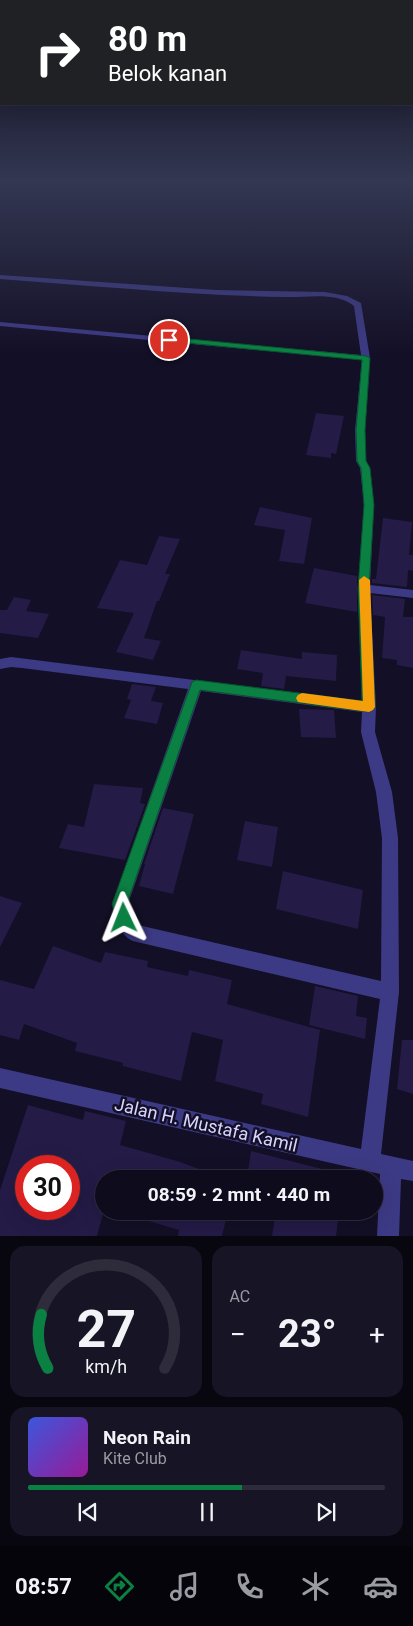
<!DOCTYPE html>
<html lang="id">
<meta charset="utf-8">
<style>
:root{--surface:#0e0b1c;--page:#171425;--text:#f1f3f6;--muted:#9b9ba3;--line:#2e2b3b;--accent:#0b8043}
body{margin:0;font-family:Roboto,sans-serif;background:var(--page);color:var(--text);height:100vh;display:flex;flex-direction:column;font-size:19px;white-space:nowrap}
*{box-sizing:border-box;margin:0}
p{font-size:16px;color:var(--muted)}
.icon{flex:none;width:28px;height:28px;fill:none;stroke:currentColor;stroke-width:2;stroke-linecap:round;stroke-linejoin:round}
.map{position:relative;height:1236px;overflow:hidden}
.details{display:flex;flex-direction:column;gap:10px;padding:10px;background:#08060f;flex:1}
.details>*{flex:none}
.guide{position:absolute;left:0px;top:0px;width:414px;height:105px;box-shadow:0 5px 20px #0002,0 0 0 1px var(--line);background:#202124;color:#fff;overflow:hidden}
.speed{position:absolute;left:15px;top:1155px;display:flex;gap:10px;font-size:25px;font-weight:700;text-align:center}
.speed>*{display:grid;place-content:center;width:65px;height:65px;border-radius:50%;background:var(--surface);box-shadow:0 5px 20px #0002,0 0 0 1px var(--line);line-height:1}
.speed .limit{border:8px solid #d22;background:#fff;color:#111}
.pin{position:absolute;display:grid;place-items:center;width:42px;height:42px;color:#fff;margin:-21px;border:2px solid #fff;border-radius:50%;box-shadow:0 1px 5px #0007}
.me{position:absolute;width:55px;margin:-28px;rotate:358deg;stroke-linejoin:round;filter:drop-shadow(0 0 4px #0008)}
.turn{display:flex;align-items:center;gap:18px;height:105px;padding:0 25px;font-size:22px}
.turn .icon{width:65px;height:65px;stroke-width:2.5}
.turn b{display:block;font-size:35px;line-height:42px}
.big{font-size:38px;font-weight:700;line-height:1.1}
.details .widget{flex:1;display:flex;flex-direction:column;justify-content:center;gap:8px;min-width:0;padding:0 18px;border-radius:15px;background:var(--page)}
.details .dial{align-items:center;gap:0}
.dial svg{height:130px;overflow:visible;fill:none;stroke:var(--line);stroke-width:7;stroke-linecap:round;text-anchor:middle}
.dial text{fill:var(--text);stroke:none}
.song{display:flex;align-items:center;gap:15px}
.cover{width:60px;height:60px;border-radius:8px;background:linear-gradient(135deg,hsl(230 70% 55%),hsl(300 70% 35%))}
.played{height:5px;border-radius:2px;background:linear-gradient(90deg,var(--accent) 60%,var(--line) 60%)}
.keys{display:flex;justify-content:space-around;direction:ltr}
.heat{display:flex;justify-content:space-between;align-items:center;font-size:28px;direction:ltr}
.details .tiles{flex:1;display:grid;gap:10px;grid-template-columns:1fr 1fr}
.widget:last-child{grid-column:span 2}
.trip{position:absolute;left:95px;top:1170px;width:288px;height:50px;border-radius:25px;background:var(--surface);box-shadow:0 5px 20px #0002,0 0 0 1px var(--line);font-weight:700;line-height:50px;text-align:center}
.tabs{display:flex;height:80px;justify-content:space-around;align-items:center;background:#06040b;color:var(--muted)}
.tabs .icon{width:35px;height:35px}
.tabs .on{color:var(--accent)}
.tabs b{font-size:22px;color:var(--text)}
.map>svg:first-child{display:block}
.building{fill:#241b47;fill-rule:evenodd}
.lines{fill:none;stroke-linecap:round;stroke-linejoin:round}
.minor{fill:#3d3a85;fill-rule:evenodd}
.route{fill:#0b8043;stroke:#07532c}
.slow{fill:#f59e0b}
.labels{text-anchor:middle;stroke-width:5;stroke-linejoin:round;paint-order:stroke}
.near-street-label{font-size:18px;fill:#d9d4ff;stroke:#130f26}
</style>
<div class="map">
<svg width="413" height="1236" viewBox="0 0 413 1236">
<rect width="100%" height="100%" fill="#130f26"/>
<path class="building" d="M 316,413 L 344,416 L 336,454 L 331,453 L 331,458 L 306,455 Z
M 260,507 L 312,518 L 304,564 L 279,561 L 285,530 L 254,525 Z
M 383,518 L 412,522 L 409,555 L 413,555 L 413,571 L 408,570 L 407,587 L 372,583 L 372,579 L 376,579 Z
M 159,536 L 180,539 L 165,574 L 170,574 L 159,601 L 157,601 L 144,638 L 161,641 L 153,660 L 116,652 L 134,613 L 97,608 L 120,560 L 147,565 Z
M 314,568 L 357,576 L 357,612 L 305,603 Z
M 372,595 L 405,599 L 403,617 L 413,617 L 413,668 L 397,665 L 397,660 L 382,658 L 385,617 L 373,615 Z
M 14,597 L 31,600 L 26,611 L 49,614 L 38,638 L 0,633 L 0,610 L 7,610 Z
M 241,650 L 302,659 L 302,652 L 337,655 L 336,681 L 286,676 L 284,689 L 261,686 L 263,673 L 237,669 Z
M 132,684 L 156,687 L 151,701 L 163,703 L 157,724 L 124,718 L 131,700 L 127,699 Z
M 299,709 L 334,710 L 336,738 L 301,737 Z
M 94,784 L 143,788 L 140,803 L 145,804 L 125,860 L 59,848 L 68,824 L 84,827 Z
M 163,808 L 194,814 L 173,894 L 139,886 L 145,864 L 144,864 Z
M 245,821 L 278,827 L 272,867 L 237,860 Z
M 283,871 L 363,890 L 358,929 L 276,909 Z
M 0,896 L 22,903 L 0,947 Z
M 53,946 L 101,963 L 105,952 L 148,961 L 147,967 L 188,976 L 189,970 L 232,980 L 227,1004 L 320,1030 L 308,1117 L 261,1104 L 263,1094 L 215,1081 L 223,1040 L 192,1032 L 181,1081 L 123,1066 L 123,1063 L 75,1051 L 77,1043 L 24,1024 L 19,1040 L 0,1035 L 0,980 L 34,989 Z
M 315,986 L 358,996 L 356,1016 L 367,1018 L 365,1039 L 309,1025 Z
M 402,1040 L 413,1040 L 413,1094 L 397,1089 Z
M 28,1105 L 83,1120 L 85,1111 L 126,1121 L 120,1145 L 177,1161 L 221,1177 L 220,1179 L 104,1179 L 104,1210 L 97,1236 L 0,1236 L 0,1190 ZM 26,1166 L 69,1166 L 69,1209 L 26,1209 Z
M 251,1151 L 338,1173 L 337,1179 L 247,1179 Z
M 130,1211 L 228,1211 L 222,1236 L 178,1236 L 179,1230 L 129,1215 Z
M 276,1211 L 339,1211 L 336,1236 L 272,1236 Z"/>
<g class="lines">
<path class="minor" d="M 0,275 L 216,290 L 325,292 L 347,296 L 361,303 L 370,358 L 365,430 L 366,461 L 370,468 L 374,505 L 370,585 L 413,590 L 413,598 L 370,593 L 376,707 L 375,732 L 392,792 L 398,838 L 399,992 L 381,1154 L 413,1161 L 413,1181 L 401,1179 L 399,1236 L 377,1236 L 380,1174 L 0,1088 L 0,1068 L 361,1149 L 380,999 L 133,941 C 119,935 115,917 112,904 L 188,689 L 22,668 L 11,667 L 0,669 L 0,659 L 11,657 L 362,701 L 358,588 L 364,505 L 360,468 L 356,461 L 355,430 L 362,360 L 0,326 L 0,322 L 361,355 L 354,306 C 336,291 306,298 284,297 C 189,295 95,286 0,279 ZM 201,691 L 362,712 L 361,732 L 376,792 L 382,838 L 381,981 L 138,925 L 131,914 L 128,904 Z"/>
</g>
<linearGradient id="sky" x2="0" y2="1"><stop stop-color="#0a0815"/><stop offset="0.51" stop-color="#333752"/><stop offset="1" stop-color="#333752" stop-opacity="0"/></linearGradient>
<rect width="413" height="355" fill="url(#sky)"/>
<path class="route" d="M 169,337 L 366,356 L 370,358 L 365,430 L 366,461 L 370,468 L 374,505 L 369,588 L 375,707 L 373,710 L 369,712 L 200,690 L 127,904 L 131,918 L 129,924 L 124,926 L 118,924 L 112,904 L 192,682 L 196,680 L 362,701 L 358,588 L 364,505 L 361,468 L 357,461 L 356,430 L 362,360 L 166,341 L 165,340 Z"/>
<path class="slow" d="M 364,576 L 370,580 L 375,707 L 373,710 L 369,712 L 298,702 L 296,698 L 298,695 L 302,693 L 363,701 L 359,580 Z"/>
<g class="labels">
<g class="near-street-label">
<text transform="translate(206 1125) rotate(13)" y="6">Jalan H. Mustafa Kamil</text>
</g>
</g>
</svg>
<div class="speed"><div class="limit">30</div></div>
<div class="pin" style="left:169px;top:340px;background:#d93025"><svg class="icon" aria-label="arrive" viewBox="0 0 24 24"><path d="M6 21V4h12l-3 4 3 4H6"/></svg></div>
<svg class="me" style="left:124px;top:918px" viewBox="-20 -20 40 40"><path d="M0-17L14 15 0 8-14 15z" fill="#0b8043" stroke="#fff" stroke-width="4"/></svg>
<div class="trip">08:59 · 2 mnt · 440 m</div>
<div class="guide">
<div class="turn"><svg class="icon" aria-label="right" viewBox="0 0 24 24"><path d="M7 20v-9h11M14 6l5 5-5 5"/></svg><div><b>80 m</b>Belok kanan</div></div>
</div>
</div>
<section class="details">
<div class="tiles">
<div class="widget dial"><svg viewBox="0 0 100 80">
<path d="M14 69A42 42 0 1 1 86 69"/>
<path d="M14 69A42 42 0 0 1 10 36" stroke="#0b8043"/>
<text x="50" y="56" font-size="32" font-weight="700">27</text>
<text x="50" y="72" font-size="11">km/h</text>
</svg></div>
<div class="widget"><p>AC</p>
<div class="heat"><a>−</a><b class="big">23°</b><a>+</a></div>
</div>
<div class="widget">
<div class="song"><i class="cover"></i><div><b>Neon Rain</b><p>Kite Club</p></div></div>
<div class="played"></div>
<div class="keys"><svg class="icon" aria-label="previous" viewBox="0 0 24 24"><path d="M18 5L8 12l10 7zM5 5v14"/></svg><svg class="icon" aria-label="pause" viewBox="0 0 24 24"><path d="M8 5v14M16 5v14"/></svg><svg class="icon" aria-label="next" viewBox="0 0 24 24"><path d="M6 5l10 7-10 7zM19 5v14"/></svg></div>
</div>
</div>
</section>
<nav class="tabs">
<b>08:57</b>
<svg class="icon on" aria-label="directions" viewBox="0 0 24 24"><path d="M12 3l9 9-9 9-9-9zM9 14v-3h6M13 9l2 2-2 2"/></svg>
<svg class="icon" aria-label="music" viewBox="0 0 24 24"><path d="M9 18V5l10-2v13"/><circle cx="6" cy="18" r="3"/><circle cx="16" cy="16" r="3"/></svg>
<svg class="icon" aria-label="phone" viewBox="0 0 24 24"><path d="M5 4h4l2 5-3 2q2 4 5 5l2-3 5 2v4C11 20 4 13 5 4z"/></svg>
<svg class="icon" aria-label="climate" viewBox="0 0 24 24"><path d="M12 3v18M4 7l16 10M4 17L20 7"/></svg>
<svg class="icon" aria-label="car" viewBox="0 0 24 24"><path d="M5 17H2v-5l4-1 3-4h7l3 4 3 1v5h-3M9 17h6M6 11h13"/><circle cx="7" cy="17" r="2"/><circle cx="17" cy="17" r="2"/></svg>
</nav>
